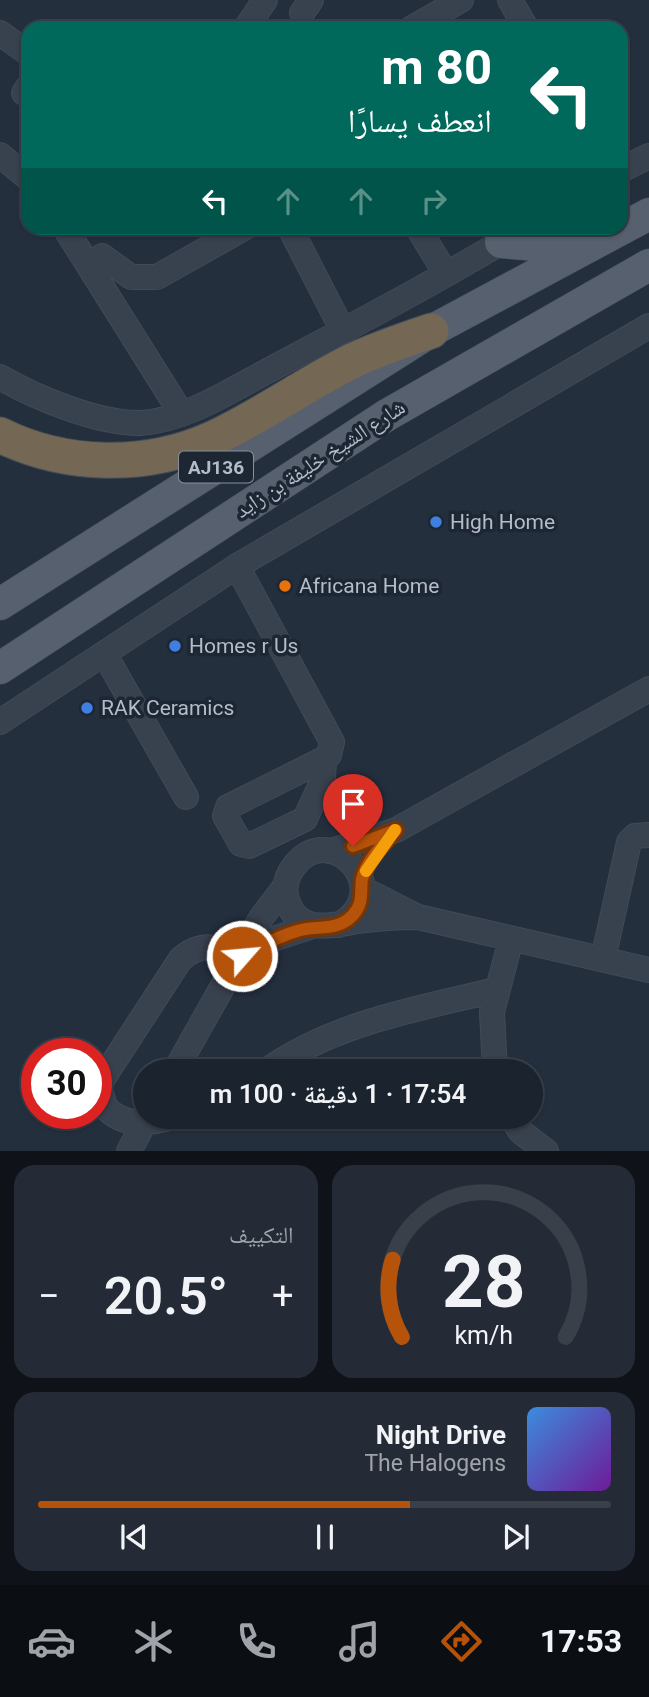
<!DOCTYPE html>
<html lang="ar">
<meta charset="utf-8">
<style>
:root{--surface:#1b232e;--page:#242b36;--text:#f1f3f6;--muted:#a0a4aa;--line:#39404a;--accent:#b45309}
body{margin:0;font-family:Roboto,"Noto Naskh Arabic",sans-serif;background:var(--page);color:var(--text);direction:rtl;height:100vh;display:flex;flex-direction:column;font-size:26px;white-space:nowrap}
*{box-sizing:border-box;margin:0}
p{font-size:23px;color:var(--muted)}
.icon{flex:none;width:38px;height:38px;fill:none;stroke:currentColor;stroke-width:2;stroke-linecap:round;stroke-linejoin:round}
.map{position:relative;height:1151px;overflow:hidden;direction:ltr}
.details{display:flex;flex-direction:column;gap:14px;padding:14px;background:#0f1319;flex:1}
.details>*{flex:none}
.top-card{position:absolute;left:21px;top:21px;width:607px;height:214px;border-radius:21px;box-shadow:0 2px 5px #0004,0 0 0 2px var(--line);direction:rtl;background:#00695c;color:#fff;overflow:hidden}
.speed{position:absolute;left:21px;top:1038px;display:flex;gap:14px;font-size:35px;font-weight:700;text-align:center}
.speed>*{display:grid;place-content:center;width:91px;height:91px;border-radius:50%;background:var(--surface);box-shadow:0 2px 5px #0004,0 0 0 2px var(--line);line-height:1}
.speed .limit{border:10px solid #d22;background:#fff;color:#111}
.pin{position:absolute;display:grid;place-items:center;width:60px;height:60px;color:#fff;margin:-72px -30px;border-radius:50% 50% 50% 0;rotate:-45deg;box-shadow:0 0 7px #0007}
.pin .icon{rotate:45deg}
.me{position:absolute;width:77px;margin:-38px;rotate:63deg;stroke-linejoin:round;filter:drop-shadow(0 0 5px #0008)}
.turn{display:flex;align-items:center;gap:24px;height:147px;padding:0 21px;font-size:32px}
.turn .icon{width:91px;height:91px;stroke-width:2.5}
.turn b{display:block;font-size:49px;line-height:60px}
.lanes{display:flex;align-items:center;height:66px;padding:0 21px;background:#0003;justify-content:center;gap:35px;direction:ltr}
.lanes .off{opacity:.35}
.big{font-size:52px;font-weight:600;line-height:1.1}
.details .card{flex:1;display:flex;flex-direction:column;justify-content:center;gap:10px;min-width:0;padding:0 24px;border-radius:21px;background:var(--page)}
.details .dial{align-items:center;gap:0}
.dial svg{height:182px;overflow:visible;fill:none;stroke:var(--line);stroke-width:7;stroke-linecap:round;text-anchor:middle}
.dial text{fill:var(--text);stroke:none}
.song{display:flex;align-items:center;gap:21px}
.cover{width:84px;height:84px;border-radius:10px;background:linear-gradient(135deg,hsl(210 70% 55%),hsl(280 70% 35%))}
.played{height:7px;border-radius:4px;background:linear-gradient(90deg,var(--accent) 65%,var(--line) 65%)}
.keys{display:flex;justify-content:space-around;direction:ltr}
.heat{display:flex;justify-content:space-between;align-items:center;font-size:38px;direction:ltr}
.details .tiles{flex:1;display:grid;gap:14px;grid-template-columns:1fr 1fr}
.card:last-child{grid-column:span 2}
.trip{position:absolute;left:133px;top:1059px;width:410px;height:70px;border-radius:35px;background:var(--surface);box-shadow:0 2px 5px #0004,0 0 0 2px var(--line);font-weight:600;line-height:70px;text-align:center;direction:rtl}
.dock{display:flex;height:112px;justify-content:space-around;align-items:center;background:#0b0e12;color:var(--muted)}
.dock .icon{width:49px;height:49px}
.dock .on{color:var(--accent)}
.dock b{font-size:32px;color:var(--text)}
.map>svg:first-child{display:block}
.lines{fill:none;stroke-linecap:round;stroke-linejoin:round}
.minor-casing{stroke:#414a57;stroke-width:26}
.major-casing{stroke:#414a57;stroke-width:33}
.highway-casing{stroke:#434c59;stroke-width:37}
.minor{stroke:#38414e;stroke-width:24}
.major{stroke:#56606e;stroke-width:32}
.highway{stroke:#746855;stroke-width:35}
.route-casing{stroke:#753606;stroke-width:18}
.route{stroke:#b45309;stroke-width:12}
.slow{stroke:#f59e0b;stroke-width:12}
.shop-dot{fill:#3f7fe0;stroke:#1d2633;stroke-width:2.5}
.food-dot{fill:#e8710a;stroke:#1d2633;stroke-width:2.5}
.labels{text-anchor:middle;stroke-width:7;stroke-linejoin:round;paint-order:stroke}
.shield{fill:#1d2633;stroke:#878f9c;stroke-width:2}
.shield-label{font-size:19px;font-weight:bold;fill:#b4bcc9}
.street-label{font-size:21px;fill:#b4bcc9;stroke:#1d2633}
.poi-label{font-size:21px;fill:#b4bcc9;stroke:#1d2633;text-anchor:start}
</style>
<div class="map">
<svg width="649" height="1151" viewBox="0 0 649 1151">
<rect width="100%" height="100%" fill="#242f3e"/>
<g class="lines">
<defs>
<path id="minor" d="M 510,0 L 526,28
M 302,13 L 311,0
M 246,28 L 265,0
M 412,28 L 461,0
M 0,33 L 28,53
M 24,93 L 28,87
M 0,155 L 28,178
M 621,170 L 649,156
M 65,228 L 181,413
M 290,228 L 343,331
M 418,228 L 446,274
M 102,256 L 131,277 L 157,277 L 244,228
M 0,377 C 36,398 99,424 141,423 C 187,420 233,389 273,368 C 358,323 443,278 525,228
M 237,566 L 332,742 L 329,755 L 324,759
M 105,655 L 186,797
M 0,722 L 237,566 L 649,326
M 324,759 L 323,780 L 305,819 L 249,846 L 241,844 L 225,816 L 228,807 Z
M 331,851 L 396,830 L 649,689
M 363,889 L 418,917 L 649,970
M 339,925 C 398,891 332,819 295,865 C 287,875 283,887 287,900 C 298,936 332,925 359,921 C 379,918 398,917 418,917
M 603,959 L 629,842 L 635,836 L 649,835
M 175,1071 L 261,918 L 286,885
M 266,1071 C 334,1023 416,1009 496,990
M 495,1071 L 492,1012 L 511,939
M 179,1116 C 152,1123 125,1129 105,1107 L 100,1089 L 102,1080 L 180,960 C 200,941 218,947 242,955 L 276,938 L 313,926
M 510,1116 L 521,1132 L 546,1151
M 129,1151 L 148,1116"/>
<path id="major" d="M 501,242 L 583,249
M 0,604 L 431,331 L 649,214
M 0,668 L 387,415 L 649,265"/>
<path id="highway" d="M 0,435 C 65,467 145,469 212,439 C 260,417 304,385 352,361 C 377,349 404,340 431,331"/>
</defs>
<use href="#minor" class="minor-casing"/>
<use href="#major" class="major-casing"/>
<use href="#highway" class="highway-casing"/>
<use href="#minor" class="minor"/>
<use href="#major" class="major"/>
<use href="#highway" class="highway"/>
</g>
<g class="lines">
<defs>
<path id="route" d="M 242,956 C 260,946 277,937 297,931 C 316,925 338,932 353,915 C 364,903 360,893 362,879 C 366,861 384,843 396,830 L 353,846"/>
</defs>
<use href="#route" class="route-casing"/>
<use href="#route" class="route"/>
<path class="slow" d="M 366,871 L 395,830"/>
</g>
<g class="shop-dot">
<circle cx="436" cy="522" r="7"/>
<circle cx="175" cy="646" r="7"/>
<circle cx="87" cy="708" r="7"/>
</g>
<circle class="food-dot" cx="285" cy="586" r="7"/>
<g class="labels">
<rect class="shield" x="179" y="451.5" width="74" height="31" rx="5"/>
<g class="shield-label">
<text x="216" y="474">AJ136</text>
</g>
<g class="street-label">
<text transform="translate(320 459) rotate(-33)" y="7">شارع الشيخ خليفة بن زايد</text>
</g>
<g class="poi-label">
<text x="450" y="529">High Home</text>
<text x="299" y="593">Africana Home</text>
<text x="189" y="653">Homes r Us</text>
<text x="101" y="715">RAK Ceramics</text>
</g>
</g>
</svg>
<div class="speed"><div class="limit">30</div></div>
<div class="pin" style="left:353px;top:846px;background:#d93025"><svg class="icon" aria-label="arrive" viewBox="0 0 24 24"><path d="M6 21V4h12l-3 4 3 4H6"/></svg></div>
<svg class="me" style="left:242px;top:956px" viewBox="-20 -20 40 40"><circle r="17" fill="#b45309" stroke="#fff" stroke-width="3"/><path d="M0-11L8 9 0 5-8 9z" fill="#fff"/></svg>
<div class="trip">17:54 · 1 دقيقة · 100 m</div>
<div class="top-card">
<div class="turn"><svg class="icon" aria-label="left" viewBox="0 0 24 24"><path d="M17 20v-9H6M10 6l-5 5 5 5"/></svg><div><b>80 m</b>انعطف يسارًا</div></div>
<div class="lanes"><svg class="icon" aria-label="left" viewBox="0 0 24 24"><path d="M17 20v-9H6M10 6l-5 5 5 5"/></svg><svg class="icon off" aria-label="ahead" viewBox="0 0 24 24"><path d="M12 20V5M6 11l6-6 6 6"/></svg><svg class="icon off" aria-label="ahead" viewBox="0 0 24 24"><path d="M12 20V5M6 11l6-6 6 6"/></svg><svg class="icon off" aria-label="right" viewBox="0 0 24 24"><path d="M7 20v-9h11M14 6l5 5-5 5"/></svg></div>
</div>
</div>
<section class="details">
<div class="tiles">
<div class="card dial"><svg viewBox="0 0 100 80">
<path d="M14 69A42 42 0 1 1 86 69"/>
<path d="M14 69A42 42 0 0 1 10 35" stroke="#b45309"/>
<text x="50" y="56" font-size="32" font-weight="700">28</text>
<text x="50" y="72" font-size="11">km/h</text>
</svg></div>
<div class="card"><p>التكييف</p>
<div class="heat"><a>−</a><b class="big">20.5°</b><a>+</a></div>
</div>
<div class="card">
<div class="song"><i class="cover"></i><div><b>Night Drive</b><p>The Halogens</p></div></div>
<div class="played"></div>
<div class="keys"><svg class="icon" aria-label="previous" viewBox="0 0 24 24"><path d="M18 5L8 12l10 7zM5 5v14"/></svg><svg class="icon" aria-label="pause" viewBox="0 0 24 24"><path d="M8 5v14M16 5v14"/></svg><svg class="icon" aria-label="next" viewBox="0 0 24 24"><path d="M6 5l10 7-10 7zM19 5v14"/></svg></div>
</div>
</div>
</section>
<nav class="dock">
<b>17:53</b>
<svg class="icon on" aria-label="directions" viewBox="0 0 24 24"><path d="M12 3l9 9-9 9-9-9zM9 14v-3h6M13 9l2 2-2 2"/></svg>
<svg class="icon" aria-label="music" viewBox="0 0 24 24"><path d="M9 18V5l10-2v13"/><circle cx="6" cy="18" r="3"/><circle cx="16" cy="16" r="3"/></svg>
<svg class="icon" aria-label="phone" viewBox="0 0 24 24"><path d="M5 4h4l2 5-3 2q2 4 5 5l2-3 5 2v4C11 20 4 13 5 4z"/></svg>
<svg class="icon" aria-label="climate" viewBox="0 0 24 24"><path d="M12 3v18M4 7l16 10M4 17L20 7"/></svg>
<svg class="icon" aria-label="car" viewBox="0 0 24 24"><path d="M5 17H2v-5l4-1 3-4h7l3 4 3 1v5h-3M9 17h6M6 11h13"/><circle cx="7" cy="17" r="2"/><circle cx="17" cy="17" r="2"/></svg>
</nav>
